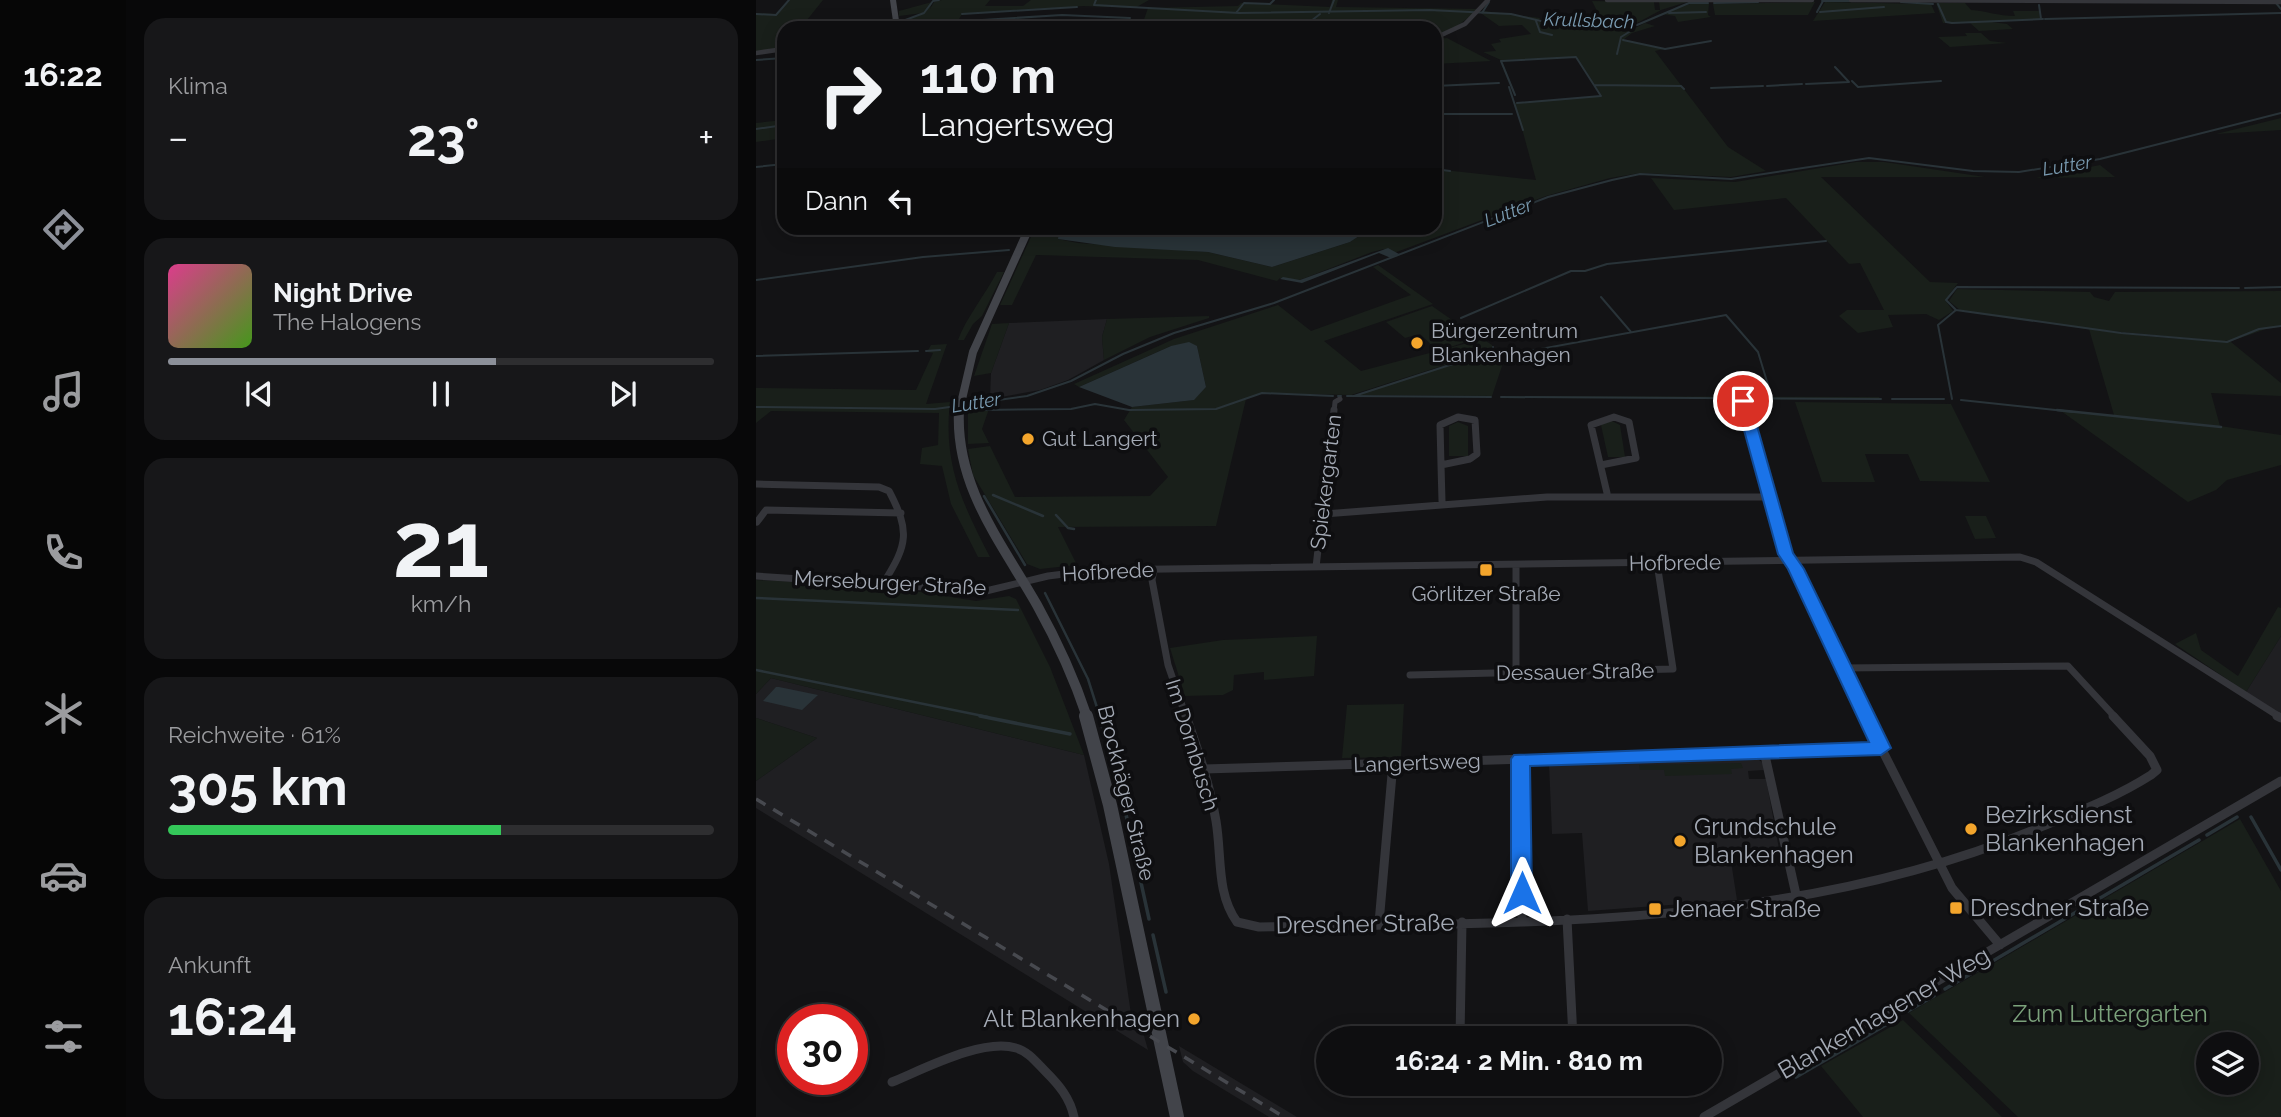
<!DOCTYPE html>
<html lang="de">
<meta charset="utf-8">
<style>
:root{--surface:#0e0e10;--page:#171719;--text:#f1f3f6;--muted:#9b9c9f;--line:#2e2e30;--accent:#8c9099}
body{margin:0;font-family:Raleway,sans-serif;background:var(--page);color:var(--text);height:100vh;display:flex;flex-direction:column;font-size:26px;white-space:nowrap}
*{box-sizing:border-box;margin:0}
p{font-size:23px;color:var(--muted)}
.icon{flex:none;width:38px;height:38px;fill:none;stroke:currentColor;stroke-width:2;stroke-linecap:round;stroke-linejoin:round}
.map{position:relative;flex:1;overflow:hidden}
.side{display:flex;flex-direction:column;gap:18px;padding:18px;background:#080809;width:630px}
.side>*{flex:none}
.guide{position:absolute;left:21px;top:21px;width:665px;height:214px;border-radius:21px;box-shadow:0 4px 18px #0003,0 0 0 2px var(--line);background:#0e0e10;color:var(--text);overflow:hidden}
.fabs{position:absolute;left:1440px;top:1032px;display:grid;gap:14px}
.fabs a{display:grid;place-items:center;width:63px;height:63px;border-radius:50%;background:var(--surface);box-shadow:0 4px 18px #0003,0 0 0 2px var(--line);font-size:35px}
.speed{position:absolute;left:21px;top:1004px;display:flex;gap:14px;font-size:35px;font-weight:700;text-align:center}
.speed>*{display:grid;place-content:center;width:91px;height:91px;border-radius:50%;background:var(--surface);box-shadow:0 4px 18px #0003,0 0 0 2px var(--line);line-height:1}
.speed .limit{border:10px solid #d22;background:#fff;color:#111}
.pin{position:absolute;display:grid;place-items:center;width:60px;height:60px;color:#fff;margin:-30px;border:4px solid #fff;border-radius:50%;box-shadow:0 2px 7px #0007}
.me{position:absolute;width:77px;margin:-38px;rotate:0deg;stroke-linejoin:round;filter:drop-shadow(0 0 5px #0008)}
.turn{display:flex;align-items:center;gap:24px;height:147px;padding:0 28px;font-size:32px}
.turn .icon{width:91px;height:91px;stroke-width:2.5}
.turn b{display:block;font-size:49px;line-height:60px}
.then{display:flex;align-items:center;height:66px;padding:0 28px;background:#0003;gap:14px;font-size:26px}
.big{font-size:52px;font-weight:700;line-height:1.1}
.side .widget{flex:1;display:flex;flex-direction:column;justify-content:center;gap:10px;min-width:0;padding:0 24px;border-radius:21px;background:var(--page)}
.side .dial{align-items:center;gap:0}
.dial b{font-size:91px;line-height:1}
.song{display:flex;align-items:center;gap:21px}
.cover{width:84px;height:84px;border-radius:10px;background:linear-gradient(135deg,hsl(330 70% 55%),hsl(100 70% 35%))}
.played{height:7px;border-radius:4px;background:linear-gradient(90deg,var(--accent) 60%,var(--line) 60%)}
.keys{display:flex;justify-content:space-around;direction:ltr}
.heat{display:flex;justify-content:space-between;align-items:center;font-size:38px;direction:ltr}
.charge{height:10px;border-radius:5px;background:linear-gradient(90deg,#34c759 61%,var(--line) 0)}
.trip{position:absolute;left:560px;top:1026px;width:406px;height:70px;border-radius:35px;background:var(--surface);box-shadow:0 4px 18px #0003,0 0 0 2px var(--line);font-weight:700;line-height:70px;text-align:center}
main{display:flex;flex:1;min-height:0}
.tab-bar{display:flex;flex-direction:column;width:126px;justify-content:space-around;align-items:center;background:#060606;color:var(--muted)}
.tab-bar .icon{width:49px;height:49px}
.tab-bar .on{color:var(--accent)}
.tab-bar b{font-size:32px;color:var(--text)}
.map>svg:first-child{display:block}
.built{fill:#1f1f22}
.green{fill:#191f1a;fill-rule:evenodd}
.water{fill:#293338}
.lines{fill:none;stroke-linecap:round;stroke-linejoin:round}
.stream-far2{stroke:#293338;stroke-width:2}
.stream-far1{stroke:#293338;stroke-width:2.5}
.stream{stroke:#293338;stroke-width:3.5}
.minor-far3{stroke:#34353a;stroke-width:4.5}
.minor-far2{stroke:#34353a;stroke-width:5}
.minor-far1{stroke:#34353a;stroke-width:7}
.minor{stroke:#34353a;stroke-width:9}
.secondary-far3{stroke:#42444a;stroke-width:6}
.secondary-far2{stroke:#42444a;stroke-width:8}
.secondary-far1{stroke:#42444a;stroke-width:10}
.secondary{stroke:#42444a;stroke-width:14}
.rail{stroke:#47494f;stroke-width:3.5;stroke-dasharray:11 9;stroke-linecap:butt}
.route{fill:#1a73e8;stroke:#114b97;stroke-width:2}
.poi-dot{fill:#f3a52c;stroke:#0e0e10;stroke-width:2.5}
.labels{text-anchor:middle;stroke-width:7;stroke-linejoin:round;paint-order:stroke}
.far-water-label{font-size:19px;font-style:italic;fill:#7a9bb1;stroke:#0e0e10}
.poi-label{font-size:21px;fill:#a4aab5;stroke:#0e0e10;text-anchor:start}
.street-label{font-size:21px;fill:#a4aab5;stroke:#0e0e10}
.near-poi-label{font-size:24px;fill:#a4aab5;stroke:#0e0e10;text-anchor:start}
.near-street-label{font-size:24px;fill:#a4aab5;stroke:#0e0e10}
.near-park-label{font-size:24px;fill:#7ba17b;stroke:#0e0e10}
</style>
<main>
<nav class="tab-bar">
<b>16:22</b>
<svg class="icon on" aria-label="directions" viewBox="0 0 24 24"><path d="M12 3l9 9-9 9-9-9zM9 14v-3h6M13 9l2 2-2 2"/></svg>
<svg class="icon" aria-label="music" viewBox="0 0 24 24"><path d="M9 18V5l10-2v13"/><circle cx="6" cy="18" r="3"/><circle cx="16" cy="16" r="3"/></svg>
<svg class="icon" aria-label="phone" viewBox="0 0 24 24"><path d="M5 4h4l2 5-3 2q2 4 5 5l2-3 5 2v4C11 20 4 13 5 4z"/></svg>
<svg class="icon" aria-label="climate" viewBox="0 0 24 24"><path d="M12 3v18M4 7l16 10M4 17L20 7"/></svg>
<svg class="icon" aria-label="car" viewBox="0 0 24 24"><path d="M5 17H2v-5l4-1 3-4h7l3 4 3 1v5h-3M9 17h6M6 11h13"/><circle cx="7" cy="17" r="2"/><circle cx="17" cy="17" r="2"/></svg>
<svg class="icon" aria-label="filters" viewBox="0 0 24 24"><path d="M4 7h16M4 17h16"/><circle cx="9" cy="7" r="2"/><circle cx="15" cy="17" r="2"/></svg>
</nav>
<section class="side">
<div class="widget"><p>Klima</p>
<div class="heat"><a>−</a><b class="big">23°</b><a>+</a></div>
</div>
<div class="widget">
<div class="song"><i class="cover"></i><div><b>Night Drive</b><p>The Halogens</p></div></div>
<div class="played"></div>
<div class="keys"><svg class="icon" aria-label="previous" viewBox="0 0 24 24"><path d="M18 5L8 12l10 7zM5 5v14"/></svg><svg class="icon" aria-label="pause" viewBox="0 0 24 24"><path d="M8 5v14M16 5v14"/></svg><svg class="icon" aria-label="next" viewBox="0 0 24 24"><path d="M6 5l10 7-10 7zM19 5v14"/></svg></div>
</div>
<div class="widget dial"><b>21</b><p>km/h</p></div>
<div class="widget"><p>Reichweite · 61%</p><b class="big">305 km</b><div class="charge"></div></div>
<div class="widget"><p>Ankunft</p><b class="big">16:24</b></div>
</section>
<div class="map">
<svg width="1525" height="1117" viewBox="0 0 1525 1117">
<rect width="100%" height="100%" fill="#131315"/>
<path class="built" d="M 351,319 L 346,337 L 348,360 L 312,380 L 284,390 L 234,399 L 235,373 L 253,323 Z
M 1525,636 L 1525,715 L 1490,692 Z
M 15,678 L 328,755 L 353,864 L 375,1014 L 383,1018 L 392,1050 L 0,808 L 0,781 L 61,738 L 0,718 L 0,694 Z
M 999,757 L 1007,763 L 1008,770 L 992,771 L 993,779 L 1010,779 L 1023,849 L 984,850 L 974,855 L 981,900 L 832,911 L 826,833 L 796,834 L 793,763 Z
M 423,1046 L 541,1117 L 513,1117 L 437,1071 L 427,1062 Z"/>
<path class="green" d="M 34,0 L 67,0 L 51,20 L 115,24 L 107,28 L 28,28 L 28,48 L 0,52 L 0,13 L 22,14 Z
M 186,0 L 234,0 L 229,6 L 267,6 L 275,0 L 393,0 L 379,8 L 327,6 L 206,14 L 199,26 L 148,28 L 146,22 C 154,18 167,16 172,9 L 167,13 L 143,16 L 143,11 L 176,2 L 174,9 L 178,2 Z
M 576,0 L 582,0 L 580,7 L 723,9 L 689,36 L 679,37 L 679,28 L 640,28 L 641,22 L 638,28 L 546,28 L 555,20 L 544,28 L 385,28 L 392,8 L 482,6 L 485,3 L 574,7 Z
M 836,1 L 898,2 L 899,10 L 904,10 L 903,2 L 931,2 L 905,10 L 881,23 L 845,19 Z
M 1059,2 L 1052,15 L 959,15 L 957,4 Z
M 1069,2 L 1171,4 L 1175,4 L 1179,13 L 1057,21 Z
M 953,3 L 952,15 L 955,17 L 922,22 L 919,16 L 905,14 L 934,4 Z
M 1180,3 L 1209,3 L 1215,10 C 1230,11 1242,16 1259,16 L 1257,11 L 1283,11 L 1284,19 L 1236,22 L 1251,24 L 1257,29 L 1223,31 L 1214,23 L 1187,23 Z
M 728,11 L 784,18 L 782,22 L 841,21 L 878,25 L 877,29 L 889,23 L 899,26 L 876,33 L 867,40 L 908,49 L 899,51 L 972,147 L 1010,171 L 975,177 L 884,173 L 854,178 L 790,196 L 638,253 L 628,249 L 616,252 L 544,280 L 524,278 L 521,281 L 442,260 L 280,255 L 256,305 L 244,305 L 279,228 L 303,228 L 302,239 L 322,243 L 452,252 L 516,267 L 594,242 L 615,228 L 679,228 L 679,169 L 780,180 L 759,103 L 846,96 L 821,57 L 745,60 L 727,52 L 740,51 L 735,44 L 745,42 L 743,39 L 775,34 L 766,25 L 743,26 L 726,14 Z
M 1209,33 L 1225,33 L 1234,41 L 1251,43 L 1194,47 L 1182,37 L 1211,36 Z
M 691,38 L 735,61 L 679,64 L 679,39 Z
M 1525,118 L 1525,130 L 1460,134 Z
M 28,120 L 28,138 L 0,142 L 0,123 Z
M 1100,162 L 1128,162 L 1229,177 L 1065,177 L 1174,282 L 1202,283 L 1189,300 L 1197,311 L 1183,320 L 1170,314 L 1132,315 L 1137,327 L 1102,333 L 1083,316 L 1091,310 L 1128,310 L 1104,263 L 1093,264 L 1030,198 L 918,210 L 895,178 L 979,182 Z
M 1344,165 L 1359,177 L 1280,178 Z
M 622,265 L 677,304 L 568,341 L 605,371 L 727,339 L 736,345 L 736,350 L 595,395 L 507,393 L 490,399 L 460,526 L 302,527 L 321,565 L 284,569 L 271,564 L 217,475 L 212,449 L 234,446 L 259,497 L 394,496 L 412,477 L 368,420 L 376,407 L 437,400 L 450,387 L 441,346 L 415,346 L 323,387 L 318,384 L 418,339 L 522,305 L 555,331 L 655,295 L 617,267 Z
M 241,272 L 248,272 L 226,316 L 217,324 L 208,340 L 202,340 C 210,318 229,295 241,272 Z
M 1201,289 L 1334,292 L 1338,297 L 1353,301 L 1359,292 L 1525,291 L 1525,325 C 1508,328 1482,341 1469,341 C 1383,340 1289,322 1204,310 L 1193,301 Z
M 676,306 L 722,338 L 682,351 L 664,334 L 649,338 L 630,322 Z
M 453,316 L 453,318 L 394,337 L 348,360 L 346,337 L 351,319 Z
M 253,323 L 235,373 L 218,376 L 236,324 Z
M 1333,329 L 1475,342 L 1525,383 L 1525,396 L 1455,393 L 1464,426 L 1525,435 L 1525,465 L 1471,480 L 1460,490 L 1432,502 L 1425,497 L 1305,411 L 1464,426 L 1358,415 Z
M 191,344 L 170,404 L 194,402 C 187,464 206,503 234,557 L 222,557 L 195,504 L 186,466 L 164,464 L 166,448 L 182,445 L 183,413 L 15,411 L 0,423 L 0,388 L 160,390 L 177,353 L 171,352 L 175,345 Z
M 742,350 L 748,360 L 736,396 L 601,395 Z
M 746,396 L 1123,397 L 1125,400 L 746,398 Z
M 1039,402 L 1195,404 L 1234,482 L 1164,481 L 1152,454 L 1109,454 L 1119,482 L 1066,482 Z
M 235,403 L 226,429 L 233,443 L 212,444 L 212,407 Z
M 854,420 L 864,425 L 869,457 L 852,457 L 845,425 Z
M 702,422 L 712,426 L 712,456 L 693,456 L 693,426 Z
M 1209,516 L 1230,516 L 1240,538 L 1219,539 Z
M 0,580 L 127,586 L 220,601 L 253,596 L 260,599 L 294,667 L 328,755 L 15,678 L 0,694 Z
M 1522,607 L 1525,608 L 1525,636 L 1490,692 L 1419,644 L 1440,633 L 1445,650 L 1482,676 Z
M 561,636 L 558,676 L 508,680 L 508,672 L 478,675 L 477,690 L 467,695 L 429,696 L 414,648 L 467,640 Z
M 648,704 L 645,757 L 586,758 L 591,705 Z
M 0,718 L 61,738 L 0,781 Z
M 985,763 L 987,768 L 975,769 L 976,774 L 909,776 L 908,770 L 884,770 L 883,765 Z
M 1484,819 L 1525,891 L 1525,1117 L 1262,1117 L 1153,1013 ZM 1452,1045 L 1491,1045 L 1491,1083 L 1452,1083 Z
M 1147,1020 L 1246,1117 L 1107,1117 L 1065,1066 Z"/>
<path class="water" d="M 303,228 L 615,228 L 594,242 L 516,267 L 452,252 L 359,247 L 302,239 Z
M 632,248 L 643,254 L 635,258 L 623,253 L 546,283 L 524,279 L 527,277 L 544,280 Z
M 433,342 L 441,346 L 450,387 L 438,400 L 376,407 L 323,387 L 415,346 Z
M 20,687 L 23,687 L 62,695 L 46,710 L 7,701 Z"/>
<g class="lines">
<path class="stream-far2" d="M 340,0 L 338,5 L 483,13 L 673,10 L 755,14 L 789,22 L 843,20 L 881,25 L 933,3 L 952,3
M 1066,1 L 1096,1
M 1145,2 L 1177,4
M 958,3 L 1002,2
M 1520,3 L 1525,9
M 1182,4 L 1190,22 L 1196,23 L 1287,19
M 1283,5 L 1285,19
M 1061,12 L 1067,1
M 1064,12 L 1128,7
M 480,13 L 488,3 L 514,4 L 518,0
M 573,13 L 578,0
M 726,13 L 733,2
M 913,13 L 950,12
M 0,14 L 20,15 L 33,0
M 206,14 L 321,7
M 1289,19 L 1525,13
M 556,20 L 637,22
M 210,21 L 306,15 L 374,18
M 780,21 L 784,32 L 796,35
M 144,22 L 168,13 L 177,1 L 183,0
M 225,28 L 314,28
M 546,28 L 564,14
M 867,40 L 909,49 L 955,41
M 861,54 L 865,37 L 878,29
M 0,60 L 28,58
M 1096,81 L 1102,87 L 1185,81
M 1050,84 L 1093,82 L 1079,67
M 838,85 L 925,86 L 928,89
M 679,86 L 743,83
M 1011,86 L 1046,84
M 753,87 L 767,130
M 955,88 L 1007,86
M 759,95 L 745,61 L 820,57 L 845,96 L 761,103
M 679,114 L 756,114
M 0,129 L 28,125
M 0,167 L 28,164
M 679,169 L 694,171
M 0,280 L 167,257 L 253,250
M 1201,287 L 1483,288
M 1200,288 L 1190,300 L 1200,310 L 1365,333 L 1471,342 L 1503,329 L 1525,326
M 1489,288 L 1525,287
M 845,297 L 875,332
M 705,318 L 815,271 L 829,271 L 851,264 L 1070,241
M 170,351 L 184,350
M 752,355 L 970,315 L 1002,352 L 1016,398
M 0,356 L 162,351
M 582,396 L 585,396
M 591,396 L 735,397
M 598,396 L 737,351 L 737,347
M 745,397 L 1125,399
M 1136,399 L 1188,399
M 1196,399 L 1182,325 L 1200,310
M 1205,400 L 1318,412
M 218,404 L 219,408 L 226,410 L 315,409 L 339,404 L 373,410 L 460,409 L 506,393 L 577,396
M 207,405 L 271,396 L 315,381 L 367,354 L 418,333 L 518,303 L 792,197 L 856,180 L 884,174 L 975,179 L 1113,158 L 1217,171 L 1263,172 L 1344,159 L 1525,113
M 0,407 L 179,409 L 201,406"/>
<path class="stream-far1" d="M 1301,410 L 1465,427
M 237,495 L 287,516
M 228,496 L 269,565
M 300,515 L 312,528 L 318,529
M 289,593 L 332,679 L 344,717
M 0,598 L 262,610
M 0,670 L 232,717"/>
<path class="stream" d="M 224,716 L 314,734
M 343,716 L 360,772
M 362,778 L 393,919
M 1495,817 L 1525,870
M 1451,835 L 1481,817
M 397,935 L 410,992
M 1189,989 L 1443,840
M 1152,1011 L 1178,996
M 1040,1077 L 1140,1019"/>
<path class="minor-far3" d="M 851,0 L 1056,0
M 1095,0 L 1525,2
M 113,28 L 139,24
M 679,38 L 709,24 L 732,0
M 0,53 L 28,49"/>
<path class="minor-far2" d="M 987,400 L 990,412
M 578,412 L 579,402 L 584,399"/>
<path class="minor-far1" d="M 990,410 L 1030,553 L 1110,717
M 702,417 L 719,420 L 721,454 L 714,459 L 685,465 L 684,425 Z
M 685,465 L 686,501
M 845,465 L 880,458 L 873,422 L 858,417 L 835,425 L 851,493
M 0,484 L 123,487 L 133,491 C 154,531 152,544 128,582
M 568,514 L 791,497 L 1014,497
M 1,522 L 10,510 L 145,513
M 760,565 L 760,673
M 560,567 L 578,410
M 398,569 L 396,580 L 412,665 L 430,717
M 0,576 L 230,591 L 292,576 L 340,570 L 1264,557 L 1280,562 L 1524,717
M 1085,668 L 1312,666 L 1359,717
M 654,675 L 917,669 L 901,563"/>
<path class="minor" d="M 430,716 C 442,750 454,785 460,821 C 466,856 460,893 481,922 L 503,927 C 765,922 1034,931 1280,829 C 1319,813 1359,798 1395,775 L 1401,770 L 1394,756 L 1357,716
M 1109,716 L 1196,888 L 1244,945
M 1521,716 L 1525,718
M 1008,751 L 1041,899
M 765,759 L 766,920
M 448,769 L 1125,748
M 811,919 L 817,1038
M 623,923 L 637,763
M 704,1038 L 706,922
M 136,1082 C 168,1069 226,1038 260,1048 C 272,1051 281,1063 290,1072 C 303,1085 314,1098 318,1117
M 948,1117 L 1525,781"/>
<path class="secondary-far3" d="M 137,0 L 141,28"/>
<path class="secondary-far2" d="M 203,412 L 217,352 L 273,228"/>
<path class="secondary-far1" d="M 203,410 C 199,486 245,542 281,605 C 301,641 318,678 331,717"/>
<path class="secondary" d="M 330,716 L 354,805 L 421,1117"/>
<path class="rail" d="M 0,799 L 528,1117"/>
</g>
<path class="route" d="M 987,397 L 994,401 L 1037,553 L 1048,569 L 1135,748 L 1125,755 L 774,766 L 776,893 L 773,899 L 758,899 L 755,893 L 755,759 L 758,755 L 1113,742 L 1032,569 L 1022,554 L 980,401 Z"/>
<g class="poi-dot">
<circle cx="661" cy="343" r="7"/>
<circle cx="272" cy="439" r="7"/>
<rect x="723" y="563" width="14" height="14" rx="3.5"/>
<circle cx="1215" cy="829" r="7"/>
<circle cx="924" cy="841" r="7"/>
<rect x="1193" y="901" width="14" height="14" rx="3.5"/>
<rect x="892" y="902" width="14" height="14" rx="3.5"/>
<circle cx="438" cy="1019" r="7"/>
</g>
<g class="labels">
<g class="far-water-label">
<text transform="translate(833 20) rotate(2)" y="7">Krullsbach</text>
<text transform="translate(1311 165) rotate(-9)" y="7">Lutter</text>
<text transform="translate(752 212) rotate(-21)" y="7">Lutter</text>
<text transform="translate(220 402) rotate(-9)" y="7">Lutter</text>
</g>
<g class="poi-label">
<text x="675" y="338">Bürgerzentrum<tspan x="675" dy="24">Blankenhagen</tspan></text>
<text x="286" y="446">Gut Langert</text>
<text x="730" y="601" text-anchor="middle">Görlitzer Straße</text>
</g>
<g class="street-label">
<text transform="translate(570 482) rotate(-83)" y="7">Spiekergarten</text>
<text transform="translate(919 563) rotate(-1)" y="7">Hofbrede</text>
<text transform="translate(352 572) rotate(-3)" y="7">Hofbrede</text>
<text transform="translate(134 583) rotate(3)" y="7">Merseburger Straße</text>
<text transform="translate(819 672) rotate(-1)" y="7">Dessauer Straße</text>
<text transform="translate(436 745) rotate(73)" y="7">Im Dornbusch</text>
<text transform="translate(661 763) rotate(-2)" y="7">Langertsweg</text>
<text transform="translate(370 793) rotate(76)" y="7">Brockhäger Straße</text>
</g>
<g class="near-poi-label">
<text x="1229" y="823">Bezirksdienst<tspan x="1229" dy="28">Blankenhagen</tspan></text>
<text x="938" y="835">Grundschule<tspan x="938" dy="28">Blankenhagen</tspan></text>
<text x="1214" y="916">Dresdner Straße</text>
<text x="913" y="917">Jenaer Straße</text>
<text x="424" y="1027" text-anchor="end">Alt Blankenhagen</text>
</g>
<g class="near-street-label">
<text transform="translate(609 924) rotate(-1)" y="8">Dresdner Straße</text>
<text transform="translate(1128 1013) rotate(-30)" y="8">Blankenhagener Weg</text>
</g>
<g class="near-park-label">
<text x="1354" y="1022">Zum Luttergarten</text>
</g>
</g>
</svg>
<div class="fabs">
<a><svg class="icon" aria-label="layers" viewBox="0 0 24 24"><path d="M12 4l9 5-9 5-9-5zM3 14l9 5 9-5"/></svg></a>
</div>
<div class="speed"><div class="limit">30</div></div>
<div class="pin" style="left:987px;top:401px;background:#d93025"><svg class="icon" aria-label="arrive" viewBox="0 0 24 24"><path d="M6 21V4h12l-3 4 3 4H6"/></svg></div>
<svg class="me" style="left:766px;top:893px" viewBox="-20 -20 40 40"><path d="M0-17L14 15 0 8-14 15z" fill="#1a73e8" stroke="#fff" stroke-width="4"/></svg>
<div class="trip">16:24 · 2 Min. · 810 m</div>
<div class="guide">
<div class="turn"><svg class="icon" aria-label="right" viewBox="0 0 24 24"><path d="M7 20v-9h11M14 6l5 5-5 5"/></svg><div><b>110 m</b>Langertsweg</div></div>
<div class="then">Dann<svg class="icon" aria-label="left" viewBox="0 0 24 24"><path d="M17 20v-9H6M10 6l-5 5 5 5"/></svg></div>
</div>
</div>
</main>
